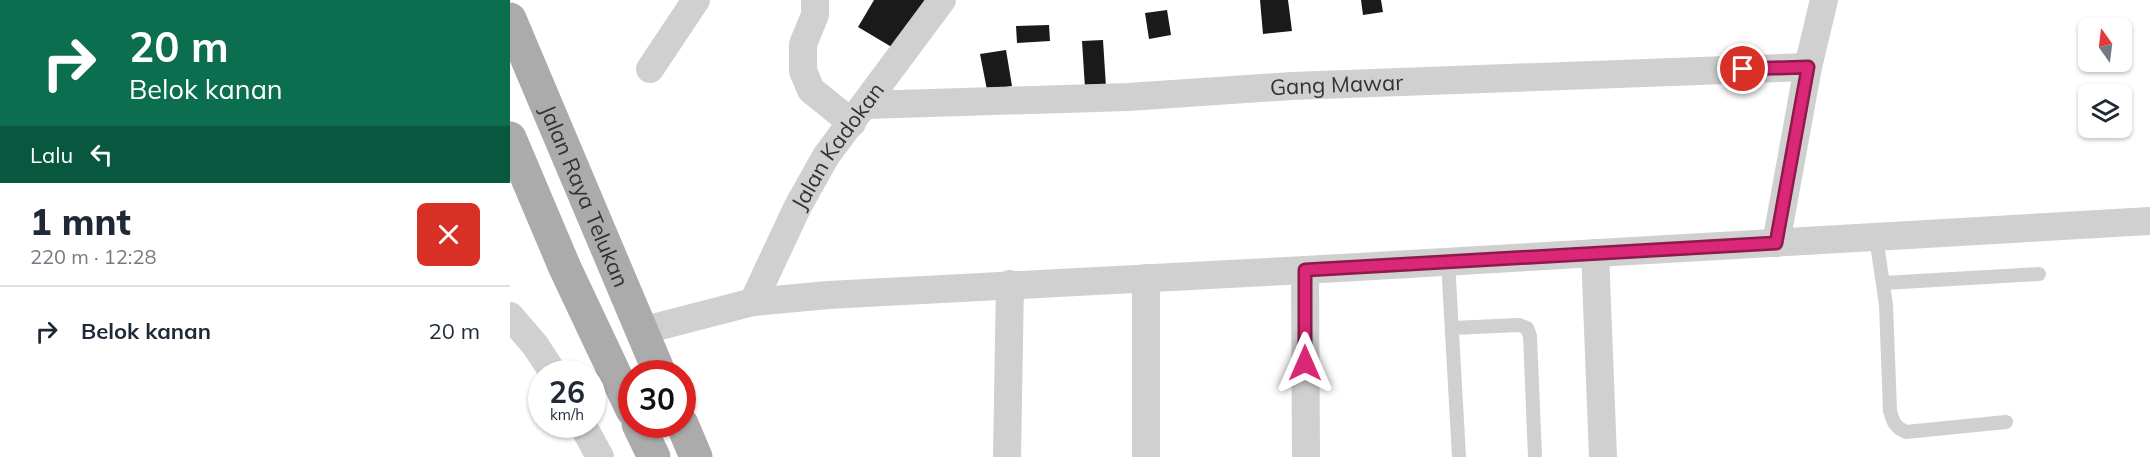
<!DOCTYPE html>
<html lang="id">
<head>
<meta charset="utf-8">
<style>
	body { margin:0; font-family:Mulish,sans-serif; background:#f6f6f7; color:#1f2937; height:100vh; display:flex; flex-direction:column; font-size:22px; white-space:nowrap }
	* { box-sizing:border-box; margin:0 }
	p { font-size:20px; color:#747a83 }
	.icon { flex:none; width:33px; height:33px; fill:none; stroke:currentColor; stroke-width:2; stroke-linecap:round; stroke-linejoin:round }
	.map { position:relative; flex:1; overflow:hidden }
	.side { display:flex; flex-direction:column; background:#fff; width:510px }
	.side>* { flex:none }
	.guide { background:#0b6e4f; color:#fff; overflow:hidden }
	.needle { width:39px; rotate:346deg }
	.controls { position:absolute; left:1568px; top:18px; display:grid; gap:12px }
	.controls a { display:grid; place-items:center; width:54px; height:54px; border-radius:9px; background:#fff; box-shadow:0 2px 4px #0004; font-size:30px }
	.speed { position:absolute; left:18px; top:360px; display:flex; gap:12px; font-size:30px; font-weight:700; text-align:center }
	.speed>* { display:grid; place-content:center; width:78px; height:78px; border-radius:50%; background:#fff; box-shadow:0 2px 4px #0004; line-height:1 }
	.speed small { font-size:15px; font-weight:400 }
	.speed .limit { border:9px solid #d22; background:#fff; color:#111 }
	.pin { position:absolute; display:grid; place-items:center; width:51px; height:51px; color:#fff; margin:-26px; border:3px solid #fff; border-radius:50%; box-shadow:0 2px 6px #0007 }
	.me { position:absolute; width:66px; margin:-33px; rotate:0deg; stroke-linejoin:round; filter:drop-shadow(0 0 4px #0008) }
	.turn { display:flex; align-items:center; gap:21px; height:126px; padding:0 30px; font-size:27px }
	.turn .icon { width:78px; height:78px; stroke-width:2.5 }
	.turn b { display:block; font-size:42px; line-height:51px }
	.then { display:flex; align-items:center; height:57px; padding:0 30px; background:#0003; gap:12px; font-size:22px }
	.round { display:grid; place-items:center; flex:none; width:63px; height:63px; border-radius:9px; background:#f6f6f7 }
	.summary { display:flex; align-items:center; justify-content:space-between; height:102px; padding:0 30px }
	h1 { font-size:36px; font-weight:800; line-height:45px }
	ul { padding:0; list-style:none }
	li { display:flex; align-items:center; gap:18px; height:90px; padding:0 30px; border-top:2px solid #e0e1e3 }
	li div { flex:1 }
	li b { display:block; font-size:22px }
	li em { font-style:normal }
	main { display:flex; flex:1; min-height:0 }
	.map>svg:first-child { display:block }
</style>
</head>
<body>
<main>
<section class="side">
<div class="guide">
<div class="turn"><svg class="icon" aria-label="right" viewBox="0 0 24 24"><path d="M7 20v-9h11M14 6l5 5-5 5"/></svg><div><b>20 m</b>Belok kanan</div></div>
<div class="then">Lalu<svg class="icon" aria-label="left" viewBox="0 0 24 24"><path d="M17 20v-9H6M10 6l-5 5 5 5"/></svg></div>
</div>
<div class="summary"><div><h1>1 mnt</h1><p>220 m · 12:28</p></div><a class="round" style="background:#d93025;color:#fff"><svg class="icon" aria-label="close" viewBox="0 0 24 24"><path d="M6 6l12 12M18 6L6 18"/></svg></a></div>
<ul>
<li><svg class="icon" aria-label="right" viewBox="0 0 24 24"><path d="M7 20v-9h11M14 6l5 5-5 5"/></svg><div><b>Belok kanan</b></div><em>20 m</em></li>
</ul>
</section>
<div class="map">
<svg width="1640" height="457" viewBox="0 0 1640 457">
	<rect width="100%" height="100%" fill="#fff"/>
	<path fill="#1a1a1a" d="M364 0H415L385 49 348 27Z
		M750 0H778L782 31 753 34Z
		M851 0H871L873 12 853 15Z
		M657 10 661 35 639 39 635 13Z
		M539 25 540 41 507 43 506 26Z
		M593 40 596 87 575 88 572 41Z
		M496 50 502 86 477 90 470 54Z"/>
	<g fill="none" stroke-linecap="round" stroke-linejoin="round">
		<path stroke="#d0d0d0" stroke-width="14" d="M1366 237 1376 305 1380 411C1383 422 1385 427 1396 432L1496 422
			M938 261 949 457
			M1374 283 1529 274
			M943 328 1009 325 1017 328 1020 336 1025 457"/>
		<g stroke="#d0d0d0" stroke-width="28">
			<path d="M305 0V15L293 44V71L301 90 342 123"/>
			<path d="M140 69 186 0"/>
			<path id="s1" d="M356 105 618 97 782 86 1298 67"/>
			<path d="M1266 243 1298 67 1314 0"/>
			<path d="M1085 253 1093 457"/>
			<path d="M795 270 796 457"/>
			<path id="s2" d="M243 302 288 206 316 156 432 0"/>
			<path d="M0 316 25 345 44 374"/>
			<path d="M131 331 243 302 318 295 795 270 1640 221"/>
			<path d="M72 424 90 457"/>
			<path d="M497 457 500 284"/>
			<path d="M636 457V278"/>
		</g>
		<g stroke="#ababab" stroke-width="33">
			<path id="s3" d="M0 19 150 374"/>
			<path d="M0 138 55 268 122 410"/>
			<path d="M128 424 144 457"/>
			<path d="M172 424 186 457"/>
		</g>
	</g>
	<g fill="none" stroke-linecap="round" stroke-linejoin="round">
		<g stroke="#8e194d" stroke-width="15">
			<path id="route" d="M795 363V270L1266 243 1298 67 1233 69"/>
		</g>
		<use href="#route" stroke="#db2777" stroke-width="10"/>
	</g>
	<g text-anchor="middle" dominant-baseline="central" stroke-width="6" stroke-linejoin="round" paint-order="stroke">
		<g font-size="22" fill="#333" stroke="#fff">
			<text stroke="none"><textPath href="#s1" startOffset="471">Gang Mawar</textPath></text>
			<text stroke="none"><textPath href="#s2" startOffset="178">Jalan Kadokan</textPath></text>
			<text stroke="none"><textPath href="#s3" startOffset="192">Jalan Raya Telukan</textPath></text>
		</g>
	</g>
</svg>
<div class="controls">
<a><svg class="needle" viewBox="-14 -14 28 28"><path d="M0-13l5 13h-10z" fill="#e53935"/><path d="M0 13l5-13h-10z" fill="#747a83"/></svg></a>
<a><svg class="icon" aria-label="layers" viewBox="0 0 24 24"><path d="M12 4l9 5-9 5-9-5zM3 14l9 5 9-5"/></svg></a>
</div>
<div class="speed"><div>26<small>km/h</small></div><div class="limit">30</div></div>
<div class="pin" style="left:1233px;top:69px;background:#d93025"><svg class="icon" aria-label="arrive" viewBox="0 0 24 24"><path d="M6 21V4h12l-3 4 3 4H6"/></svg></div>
<svg class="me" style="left:795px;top:363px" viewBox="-20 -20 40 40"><path d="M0-17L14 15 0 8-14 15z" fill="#db2777" stroke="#fff" stroke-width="4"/></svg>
</div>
</main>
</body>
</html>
